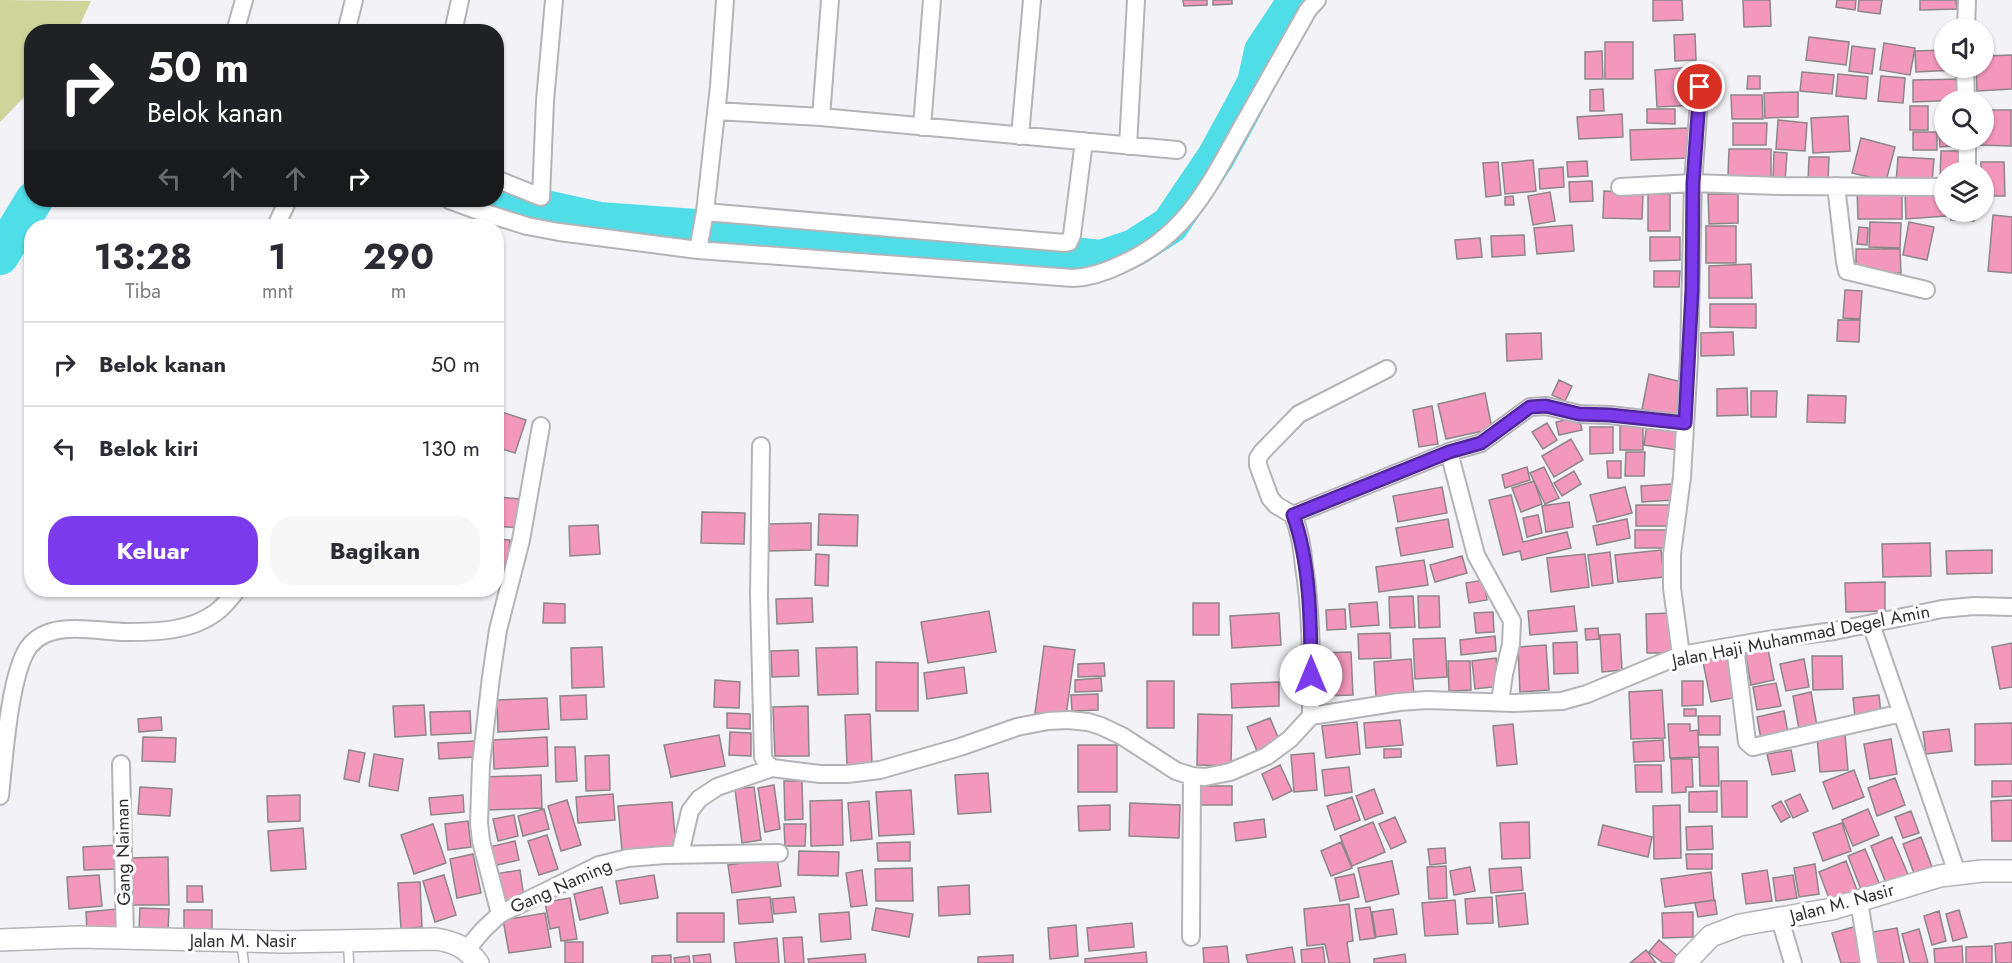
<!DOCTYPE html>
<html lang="id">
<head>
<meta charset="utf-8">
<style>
	body { margin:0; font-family:Jost,sans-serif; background:#f7f7f7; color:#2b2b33; height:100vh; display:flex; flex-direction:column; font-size:22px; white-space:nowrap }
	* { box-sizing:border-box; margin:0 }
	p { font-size:20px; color:#7c7c81 }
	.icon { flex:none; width:33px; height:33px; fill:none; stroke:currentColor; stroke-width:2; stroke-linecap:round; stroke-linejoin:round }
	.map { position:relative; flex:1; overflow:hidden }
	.sheet { position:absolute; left:24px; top:219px; width:480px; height:378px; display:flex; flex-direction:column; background:#fff; border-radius:24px; box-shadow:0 2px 4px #0004 }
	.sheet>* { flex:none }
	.banner { position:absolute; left:24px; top:24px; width:480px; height:183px; border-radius:24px; box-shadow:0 2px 4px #0004; background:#202124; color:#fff; overflow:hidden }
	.fabs { position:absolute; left:1934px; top:18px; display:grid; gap:12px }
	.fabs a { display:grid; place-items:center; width:60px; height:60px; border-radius:50%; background:#fff; box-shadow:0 2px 4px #0004; font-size:30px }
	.pin { position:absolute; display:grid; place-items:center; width:51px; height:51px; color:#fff; margin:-26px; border:3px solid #fff; border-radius:50%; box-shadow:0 2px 6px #0007 }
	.me { position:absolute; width:66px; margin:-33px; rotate:0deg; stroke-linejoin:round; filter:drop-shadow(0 0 4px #0008) }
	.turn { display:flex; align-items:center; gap:21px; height:126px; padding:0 24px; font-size:27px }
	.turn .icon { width:78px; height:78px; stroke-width:2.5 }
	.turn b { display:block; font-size:42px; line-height:51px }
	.lanes { display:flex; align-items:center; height:57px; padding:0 24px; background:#0003; justify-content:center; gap:30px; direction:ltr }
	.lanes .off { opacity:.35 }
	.eta { display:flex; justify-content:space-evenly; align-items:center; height:102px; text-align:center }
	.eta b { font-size:36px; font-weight:700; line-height:42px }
	.action { display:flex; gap:12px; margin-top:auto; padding:12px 24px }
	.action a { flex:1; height:69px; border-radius:24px; background:#7c3aed; color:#fff; font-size:24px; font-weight:700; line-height:69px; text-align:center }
	.action a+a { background:#f7f7f7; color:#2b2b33 }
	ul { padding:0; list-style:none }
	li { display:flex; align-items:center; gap:18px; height:84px; padding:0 24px; border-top:2px solid #e1e1e2 }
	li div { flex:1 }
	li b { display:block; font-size:22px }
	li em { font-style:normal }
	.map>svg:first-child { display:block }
</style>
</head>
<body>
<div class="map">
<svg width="2012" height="963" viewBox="0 0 2012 963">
	<rect width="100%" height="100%" fill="#f3f2f7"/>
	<path fill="#cfd49b" d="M0 0 91 1 77 31 32 32 31 90 0 122Z"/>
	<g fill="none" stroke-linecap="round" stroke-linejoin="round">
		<path stroke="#4fdde7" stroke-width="38" d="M496 191 532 206 600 221 1063 255 1101 259 1134 248 1170 225 1216 157 1239 115 1256 83 1263 51 1297 0
			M0 256 34 200"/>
	</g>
	<path fill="#f497bc" stroke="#8c8688" stroke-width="1.5" d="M1183 0H1207V5L1184 6Z
		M1213 0H1232V4L1213 5Z
		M1653 0H1682L1683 20 1653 21Z
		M1743 0H1770L1771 26 1744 27Z
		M1837 0H1856L1855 10 1836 7Z
		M1859 0H1882L1880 14 1858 11Z
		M1920 0H1956L1957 9 1920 10Z
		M1695 34 1696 60 1675 61 1674 35Z
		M1809 37 1849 42 1846 65 1806 60Z
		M1605 42H1633V79H1605Z
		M1884 43 1915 48 1910 75 1880 70Z
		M1852 46 1875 49 1872 74 1849 71Z
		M1944 50V68H1956V70L1916 72 1915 51Z
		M1602 51 1603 79H1585V52Z
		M2012 55V89L1977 91 1976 68H1983V56Z
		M1694 67 1696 105 1657 107 1655 70Z
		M1802 72 1834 75 1832 94 1800 91Z
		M1838 74 1868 77 1866 99 1836 96Z
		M1748 76H1760V89H1747Z
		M1881 76 1905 78 1903 103 1878 101Z
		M1962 79V100L1913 102V80Z
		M1603 89 1604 111H1590V90Z
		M1798 92V117L1765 118 1764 93Z
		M1731 95H1762L1763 119H1732Z
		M1910 106H1928V130H1910Z
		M1647 109H1675V124L1647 123Z
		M1983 110H2011V146L1978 145 1979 140H1983Z
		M1622 114 1623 137 1579 139 1577 117Z
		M1848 116 1850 151 1813 153 1811 118Z
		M1778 120 1807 123 1805 151 1776 149Z
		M1733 123H1767L1766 145H1733Z
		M1689 128 1690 158 1631 160 1630 130Z
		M1913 132H1937V150H1913Z
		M1939 134H1944V140H1964V145L1940 147Z
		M1861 138 1895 147 1886 181 1852 173Z
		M1729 149H1771V177L1728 176Z
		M1941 151H1962V172H1944V180H1940Z
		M1774 152 1787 153 1785 182 1773 181Z
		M1809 157H1829L1828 182H1808Z
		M1898 157 1934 159 1932 183 1896 182Z
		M1533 160 1536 191 1505 194 1502 163Z
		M1587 161 1588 176 1568 177 1567 162Z
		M1498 162 1501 195 1486 197 1483 163Z
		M1981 162H2004L2005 196H1983V172H1981Z
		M1563 167 1564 187 1540 189 1539 169Z
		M1592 181 1593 201 1570 202 1569 182Z
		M1857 188H1902V219H1858Z
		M1604 191 1643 193 1642 219 1603 218Z
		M1944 191V212H1946V216L1906 219 1905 193Z
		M1550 192 1555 221 1533 225 1528 196Z
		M1648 194H1670V231H1648Z
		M1708 194H1738V223L1709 224Z
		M1513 196 1514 205H1505V197Z
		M1951 212H1974V221L1951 220Z
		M1993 215 2012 217V273L1988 271Z
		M1870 222 1901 223 1900 248 1869 247Z
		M1909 222 1934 227 1927 260 1903 255Z
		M1572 225 1574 251 1537 254 1534 228Z
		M1706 226H1736V263H1706Z
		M1859 227 1868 228 1867 245 1857 244Z
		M1524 235 1525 255 1492 257 1491 236Z
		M1650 237H1680V260L1650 261Z
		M1480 238 1482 257 1457 259 1455 240Z
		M1856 249H1900L1901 273H1856Z
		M1751 264 1752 298H1709V266Z
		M1654 271H1680L1679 287H1654Z
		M1845 290 1862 291 1860 319 1843 318Z
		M1710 304H1756V328L1710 327Z
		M1838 320H1860L1859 342 1837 341Z
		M1733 332 1734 355 1701 356V333Z
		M1541 333 1542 359 1507 361 1506 334Z
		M1649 374 1686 383 1678 417 1642 409Z
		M1559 380 1572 386 1565 401 1552 395Z
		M1747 388 1748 415 1717 416V389Z
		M1751 391H1777L1776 417H1751Z
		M1485 393 1492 429 1446 439 1438 404Z
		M1808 395 1846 396 1845 423 1807 422Z
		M1432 406 1438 444 1419 447 1413 410Z
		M496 410 526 420 515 453 496 447Z
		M1579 417 1582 430 1559 435 1556 422Z
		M1547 423 1557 440 1543 449 1532 432Z
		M1647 424 1680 429 1677 450 1644 445Z
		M1643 425V450H1620V426Z
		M1590 427H1613V453L1590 454Z
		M1571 439 1583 460 1554 477 1542 456Z
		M1626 452H1645L1644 476H1625Z
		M1607 461H1621V478H1608Z
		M1527 467 1530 480 1505 488 1502 475Z
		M1544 467 1559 498 1545 504 1530 473Z
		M1574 471 1581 484 1562 496 1554 483Z
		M1534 481 1542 504 1521 512 1512 488Z
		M1672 484 1673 500 1642 502 1641 486Z
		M1442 487 1447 513 1398 522 1393 496Z
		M1625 487 1632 513 1597 522 1590 495Z
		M1511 495 1523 542 1567 532 1571 548 1522 560 1520 551 1503 555 1489 500Z
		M496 497 521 499 518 528 496 526Z
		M1569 502 1573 527 1546 532 1542 506Z
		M1636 505H1669V526H1636Z
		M702 512 745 513 744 544 701 543Z
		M819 514 858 515 857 546 818 545Z
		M1538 515 1542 533 1527 537 1523 518Z
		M1448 519 1453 547 1401 556 1396 528Z
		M1627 519 1630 538 1597 545 1593 526Z
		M811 523V550L769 551V524Z
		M598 525 600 554 570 556 569 526Z
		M1635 530H1666V548H1635Z
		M496 539 510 540 507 575 496 574Z
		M1930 543 1931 576 1883 577 1882 544Z
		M1661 550 1664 577 1618 582 1615 555Z
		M1992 550V573L1947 574 1946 551Z
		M1610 552 1613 583 1592 586 1588 555Z
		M816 554 829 555 828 586 815 585Z
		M1585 554 1589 587 1551 592 1547 558Z
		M1462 556 1467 573 1435 582 1430 565Z
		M1424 560 1428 585 1379 592 1376 567Z
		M1484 580 1487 600 1469 603 1466 583Z
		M1885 582V611L1846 612 1845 583Z
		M1413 596 1415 627 1390 628 1389 597Z
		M1418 596H1439L1440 627 1419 628Z
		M812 598 813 622 777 624 776 599Z
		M1377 602 1379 625 1351 627 1349 604Z
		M544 603 565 604V623H543Z
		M1193 603H1219V635H1193Z
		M1574 606 1577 631 1530 635 1528 611Z
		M1345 609 1346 629 1327 630 1326 610Z
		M989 611 996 652 928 663 921 622Z
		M1493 612 1494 632 1476 633 1474 613Z
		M1279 613 1281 645 1232 648 1230 616Z
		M1670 613 1671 653H1647L1646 614Z
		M1598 628 1599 639 1586 640 1585 629Z
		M1390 633 1391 658 1359 659 1358 634Z
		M1620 634 1622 670 1602 672 1600 635Z
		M1495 636 1496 651 1461 655 1460 640Z
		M1445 638 1447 677 1415 679 1413 639Z
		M1577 642 1578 673 1554 674 1553 643Z
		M2012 643V687L2000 689 1992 647Z
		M1767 644 1774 680 1751 685 1744 648Z
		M1546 645 1549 690 1520 692 1518 647Z
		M1044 646 1075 650 1066 716 1035 713Z
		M602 647 604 687 572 688 571 648Z
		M857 647 858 694 818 695 816 648Z
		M798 650 799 676 772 677 771 651Z
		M1730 651 1739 697 1711 702 1702 657Z
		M1351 652 1353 695 1320 696 1318 653Z
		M1812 656H1842L1843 689 1813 690Z
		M1496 658 1500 686 1475 689 1472 661Z
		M1411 659 1414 695 1376 698 1374 662Z
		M1804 659 1809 687 1786 691 1780 664Z
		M1448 661H1470L1471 690 1449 691Z
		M876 662 918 663V711H876Z
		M1104 663 1105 676 1078 677V664Z
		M964 667 967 693 927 699 924 673Z
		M1101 678 1102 691 1075 692V680Z
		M715 680 740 682 739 708 714 707Z
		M1147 681H1174V728H1147Z
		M1682 681H1703V705L1682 706Z
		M1279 682V706L1232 708 1231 684Z
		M1776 683 1781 706 1757 710 1753 687Z
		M1662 690 1665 738 1631 739 1629 692Z
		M1811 692 1817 726 1799 729 1793 696Z
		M1098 694V710L1072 711 1071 695Z
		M586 695 587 719 561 720 560 696Z
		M1879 695 1881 714 1855 717 1853 698Z
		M547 698 549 729 498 732 497 700Z
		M424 705 426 735 395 737 393 706Z
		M808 706 809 756H775L773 707Z
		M1684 709H1696V716H1684Z
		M470 711 471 733 431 735 430 712Z
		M1784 711 1788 733 1761 739 1757 717Z
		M727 713 750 714V729L727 728Z
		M870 714 872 764 847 765 845 715Z
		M1198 714 1232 715 1231 766 1197 765Z
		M1698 716H1720V735H1699Z
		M161 717 162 730 139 732 138 719Z
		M1270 718 1280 742 1257 751 1247 727Z
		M1400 720 1403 745 1366 748 1364 723Z
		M1357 722 1360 754 1326 758 1322 726Z
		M2012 723V764L1975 765V724Z
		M1513 724 1517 764 1497 766 1493 726Z
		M1668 724H1690V731L1698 730 1699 757 1670 758Z
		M1949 729 1952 751 1926 754 1923 732Z
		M730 732 751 733V756L729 755Z
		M1845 734 1848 770 1820 772 1817 736Z
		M719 735 725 766 671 777 664 745Z
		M143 737 176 738 175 762 142 761Z
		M547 737 548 766 494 769 493 740Z
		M1891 739 1897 774 1870 779 1864 744Z
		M1663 740 1664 761 1634 762 1633 742Z
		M475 741V757L439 759 438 743Z
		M1078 745H1117V792H1078Z
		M555 747H575L577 781 556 782Z
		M1699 747H1718L1719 786H1700Z
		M1384 749H1401V757L1384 758Z
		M349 750 365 753 359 782 344 779Z
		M1791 750 1795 771 1772 775 1767 754Z
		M1314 753 1317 790 1294 792 1291 755Z
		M374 754 403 759 398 791 369 786Z
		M609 755 610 790 586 791 585 756Z
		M1671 759H1692L1693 787H1686V792L1672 793Z
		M1280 765 1292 791 1273 800 1262 774Z
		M1635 765H1661L1662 792H1636Z
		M1349 767 1352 792 1325 796 1322 770Z
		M1854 770 1864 797 1833 809 1823 782Z
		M988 773 991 812 958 814 955 775Z
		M541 775 542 808 487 810 485 777Z
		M1895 778 1905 805 1877 816 1868 788Z
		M784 781H802L803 819 785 820Z
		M1721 781H1747V817H1722Z
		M1992 781H2012V796L1992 797Z
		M774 785 780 829 765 832 758 788Z
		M1200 786H1232V805H1200Z
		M140 787 172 789 170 816 138 814Z
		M754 787 761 840 742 843 735 789Z
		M1374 789 1383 813 1365 820 1356 796Z
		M911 790 914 834 879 836 876 792Z
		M1717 791V812H1689V792Z
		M613 794 615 820 578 823 576 797Z
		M1800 794 1808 811 1793 818 1785 801Z
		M300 795V821L268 822 267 796Z
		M463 795 464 812 431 815 429 798Z
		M1352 797 1360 820 1335 830 1327 806Z
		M567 800 581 845 561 851 548 806Z
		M842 800 843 845 811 846 810 801Z
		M2012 800V841H1992L1991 801Z
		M869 801 872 839 851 841 848 803Z
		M1781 801 1790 817 1781 822 1772 806Z
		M672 802 676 847 622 851 618 806Z
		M1130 803 1180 805 1179 838 1129 836Z
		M1110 805V830L1079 831 1078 806Z
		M1680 805 1681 858 1654 859 1653 806Z
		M544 809 549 829 523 836 518 816Z
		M1868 809 1879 835 1853 846 1842 820Z
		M1911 811 1919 833 1903 838 1895 817Z
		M514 815 518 836 498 841 493 819Z
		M1395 817 1406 842 1391 849 1379 824Z
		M1264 819 1266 837 1236 841 1234 823Z
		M468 821 471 847 448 850 445 824Z
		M1373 822 1385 852 1352 866 1340 836Z
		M1529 822 1530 858 1502 859 1500 823Z
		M1842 823 1851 851 1823 861 1813 833Z
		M433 824 446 863 414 874 401 835Z
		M784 824H806L805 846H785Z
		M1603 825 1652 837 1648 857 1598 845Z
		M1712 826 1713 849 1687 850 1686 827Z
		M303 828 306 869 271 871 268 831Z
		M547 835 558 869 539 875 528 841Z
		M1892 837 1910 879 1888 888 1871 846Z
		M1921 837 1932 867 1914 873 1903 844Z
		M515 841 519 860 493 866 489 847Z
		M910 842V861H878L877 843Z
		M1341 842 1352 868 1331 876 1321 851Z
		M118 845 119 869 84 870 83 847Z
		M1445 848 1446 863 1430 865 1428 849Z
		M1865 849 1882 890 1864 897 1848 856Z
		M799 851 839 852 838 876 798 875Z
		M473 854 481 893 457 898 450 859Z
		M1686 854H1712V869H1687Z
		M168 857 169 905H129L128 858Z
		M777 858 781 886 732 893 728 865Z
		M1392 861 1399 894 1366 902 1358 868Z
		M1846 861 1857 890 1830 901 1819 872Z
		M1815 864 1819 894 1799 897 1794 868Z
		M1446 866 1447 898 1429 899 1427 867Z
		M1470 867 1475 891 1454 895 1450 871Z
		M1521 867 1523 890 1491 893 1489 869Z
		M912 868 913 901H876L875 869Z
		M520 870 524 898 500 902 495 874Z
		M862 870 867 905 851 907 846 873Z
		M1767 870 1772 901 1746 904 1742 874Z
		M1711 872 1714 900 1665 907 1661 879Z
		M1354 874 1359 897 1340 901 1335 878Z
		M99 875 102 906 69 909 67 877Z
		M444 875 456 915 435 922 423 881Z
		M654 875 658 898 620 904 616 881Z
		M1793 875 1797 898 1776 901 1773 878Z
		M420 882 422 927 401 929 398 883Z
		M969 885 970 914 939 916 938 887Z
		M187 886H202L203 902H187Z
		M602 887 608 913 580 920 574 894Z
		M1525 893 1528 924 1499 927 1496 896Z
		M770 897 773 922 739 924 737 900Z
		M794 897 796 912 774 914 772 899Z
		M1492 897 1493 923 1467 924 1465 899Z
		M570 898 577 939 561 941 559 927 550 929 545 902Z
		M1455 900 1458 934 1425 936 1422 903Z
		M1715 900 1717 914 1698 917 1695 903Z
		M1349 904 1353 941 1347 942 1350 963H1329L1325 944 1307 946 1304 909Z
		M1370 907 1375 938 1360 940 1355 909Z
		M140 908 169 909 168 932 139 931Z
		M876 908 913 914 909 937 872 930Z
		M117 909 119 930 87 932 86 912Z
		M1393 909 1397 934 1376 937 1372 912Z
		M184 910H212V930L184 929Z
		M1959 910 1967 937 1953 941 1946 914Z
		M1939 911 1946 941 1932 945 1924 916Z
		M849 912 851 939 821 942 819 914Z
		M1693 912V937L1663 938 1662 913Z
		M545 913 551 947 509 953 503 920Z
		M677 913H724V942H677Z
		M1132 923 1134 947 1089 951 1087 928Z
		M1076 925 1078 956 1050 959 1048 928Z
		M1857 926 1867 963H1841L1832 933Z
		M1897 928 1904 963H1873L1867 933Z
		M1919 929 1928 963H1910L1902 934Z
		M802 937 804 963H785L783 938Z
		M777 938 779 963H736L734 943Z
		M1659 940 1679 957 1674 963H1663L1649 952Z
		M565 942H583V963H565Z
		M2012 942V963H1996L1995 944Z
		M1227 946 1229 963H1204L1203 948Z
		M1962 946 1963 963H1935L1934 949Z
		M1992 946V963H1966V947Z
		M1292 947 1295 963H1248L1246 955Z
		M1323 947 1325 963H1302L1301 950Z
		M1646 950 1656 963H1630Z
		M1146 952 1147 963H1085V959Z
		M710 954 711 963H694L693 956Z
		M865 954 866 963H809L808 959Z
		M1405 954 1406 963H1374V959Z
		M671 955V963H652V956Z
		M1013 955V963H978V957Z
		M689 956 690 963H675L674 958Z"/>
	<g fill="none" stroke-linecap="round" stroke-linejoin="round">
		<g stroke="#b4b4b8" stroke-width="11">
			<path id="service" d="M241 942 244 963
				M348 942 349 963"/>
		</g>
		<g stroke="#b4b4b8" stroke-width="20">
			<path id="minor" d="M1966 28 1967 0
				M235 32 244 0
				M346 32 354 0
				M453 32 460 0
				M1965 68 1966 100
				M716 111 821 117 1177 150
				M821 117 830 0
				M922 127 932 0
				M1020 136 1032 0
				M1967 140V172
				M1128 146 1136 0
				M496 179 541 197 545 101 554 0
				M1836 186 1845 262 1847 271 1926 290
				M1620 187 1693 183 1782 186 1944 187
				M449 200 479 211 527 226 559 232 698 250 1073 278C1091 277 1106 272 1122 264 1190 234 1212 179 1247 118 1267 82 1288 46 1308 10L1317 0
				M705 212 1065 243 1069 242 1072 235 1084 141
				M276 226 288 200
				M698 250 705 212 719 86 725 0
				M761 446 759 595 763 757 766 763 772 768
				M1449 452 1476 555 1512 621 1511 644 1504 674 1500 702
				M1293 515 1449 452 1481 443 1530 407 1546 406 1579 414 1610 415 1685 424
				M1871 624 1957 873
				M1735 646 1747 742 1753 747 1902 713
				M1681 655 1672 588V554L1682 477 1689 359 1693 183 1700 87
				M1311 716C1311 666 1312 616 1304 566 1302 548 1300 532 1293 515L1276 505 1270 498 1258 465V458L1262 452 1299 414 1387 369
				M121 764 125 939
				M0 796C4 760 9 677 28 648 49 618 97 632 127 632 157 632 191 631 215 613 224 607 231 597 237 590
				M680 854 690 811 699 799 717 787 772 768 820 774H847L880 770 960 747 1017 727 1048 721 1068 720 1088 722 1101 726 1122 736 1176 771 1192 776 1205 777 1230 772 1267 756 1290 739 1311 716 1399 702 1427 700 1514 703 1562 701 1587 694 1681 655 1767 640 1834 631 1942 609 1974 606 2012 607
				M1859 901 1869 963
				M500 914 481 841 479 823 481 764 491 677 498 630 521 540 541 426
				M1780 919 1793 963
				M1191 937 1192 776
				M467 949 483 930 500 914 599 865 628 858 665 855 779 853"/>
		</g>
		<g stroke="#b4b4b8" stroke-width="24">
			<path id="tertiary" d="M0 940 78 937 283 942 436 939C455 942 466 947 478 963
				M1685 963 1711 936 1740 925 1832 909 1940 876 1982 871H2012"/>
		</g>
		<use href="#service" stroke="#fff" stroke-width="8"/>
		<use href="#minor" stroke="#fff" stroke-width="16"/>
		<use href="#tertiary" stroke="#fff" stroke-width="21"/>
	</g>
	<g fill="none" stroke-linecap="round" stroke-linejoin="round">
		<g stroke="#51269a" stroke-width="15">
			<path id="route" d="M1311 675C1311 626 1310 560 1293 515L1449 452 1481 443 1530 407 1546 406 1579 414 1610 415 1685 423 1692 290 1693 183 1700 87"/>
		</g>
		<use href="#route" stroke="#7c3aed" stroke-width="10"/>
	</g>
	<g text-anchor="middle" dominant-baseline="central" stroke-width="6" stroke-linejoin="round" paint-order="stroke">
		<g font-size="18" fill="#303032" stroke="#fff">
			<text transform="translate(1801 636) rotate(-11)">Jalan Haji Muhammad Degel Amin</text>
			<text transform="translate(123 852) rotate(-91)">Gang Naiman</text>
			<text transform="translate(561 886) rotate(-24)">Gang Naming</text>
			<text transform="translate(1842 903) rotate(-15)">Jalan M. Nasir</text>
			<text x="243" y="941">Jalan M. Nasir</text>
		</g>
	</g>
</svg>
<div class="fabs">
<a><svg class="icon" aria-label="sound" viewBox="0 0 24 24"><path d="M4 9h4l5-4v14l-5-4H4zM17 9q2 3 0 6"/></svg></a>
<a><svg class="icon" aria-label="search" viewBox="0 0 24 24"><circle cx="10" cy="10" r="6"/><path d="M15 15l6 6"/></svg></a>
<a><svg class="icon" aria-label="layers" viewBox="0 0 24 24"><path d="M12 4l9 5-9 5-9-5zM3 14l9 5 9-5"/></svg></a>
</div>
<div class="pin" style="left:1700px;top:87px;background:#d93025"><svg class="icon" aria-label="arrive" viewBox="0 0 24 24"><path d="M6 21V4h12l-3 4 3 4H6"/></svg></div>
<svg class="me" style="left:1311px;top:675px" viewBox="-20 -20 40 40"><circle r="19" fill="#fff"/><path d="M0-13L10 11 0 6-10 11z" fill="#7c3aed"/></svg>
<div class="banner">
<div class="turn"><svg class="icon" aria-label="right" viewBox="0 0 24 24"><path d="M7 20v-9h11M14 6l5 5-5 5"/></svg><div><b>50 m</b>Belok kanan</div></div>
<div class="lanes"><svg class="icon off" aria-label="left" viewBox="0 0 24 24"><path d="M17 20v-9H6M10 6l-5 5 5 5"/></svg><svg class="icon off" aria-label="ahead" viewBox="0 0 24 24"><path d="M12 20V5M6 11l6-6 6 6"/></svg><svg class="icon off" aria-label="ahead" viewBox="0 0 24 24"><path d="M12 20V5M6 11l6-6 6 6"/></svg><svg class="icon" aria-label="right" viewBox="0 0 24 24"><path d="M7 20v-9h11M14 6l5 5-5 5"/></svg></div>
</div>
<section class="sheet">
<div class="eta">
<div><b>13:28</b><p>Tiba</p></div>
<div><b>1</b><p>mnt</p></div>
<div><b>290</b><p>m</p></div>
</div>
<ul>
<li><svg class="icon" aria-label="right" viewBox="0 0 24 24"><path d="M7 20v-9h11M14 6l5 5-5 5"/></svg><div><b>Belok kanan</b></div><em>50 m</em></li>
<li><svg class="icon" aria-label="left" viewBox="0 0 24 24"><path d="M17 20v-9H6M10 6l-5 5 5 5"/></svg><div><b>Belok kiri</b></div><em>130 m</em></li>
</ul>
<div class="action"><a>Keluar</a><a>Bagikan</a></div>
</section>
</div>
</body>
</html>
